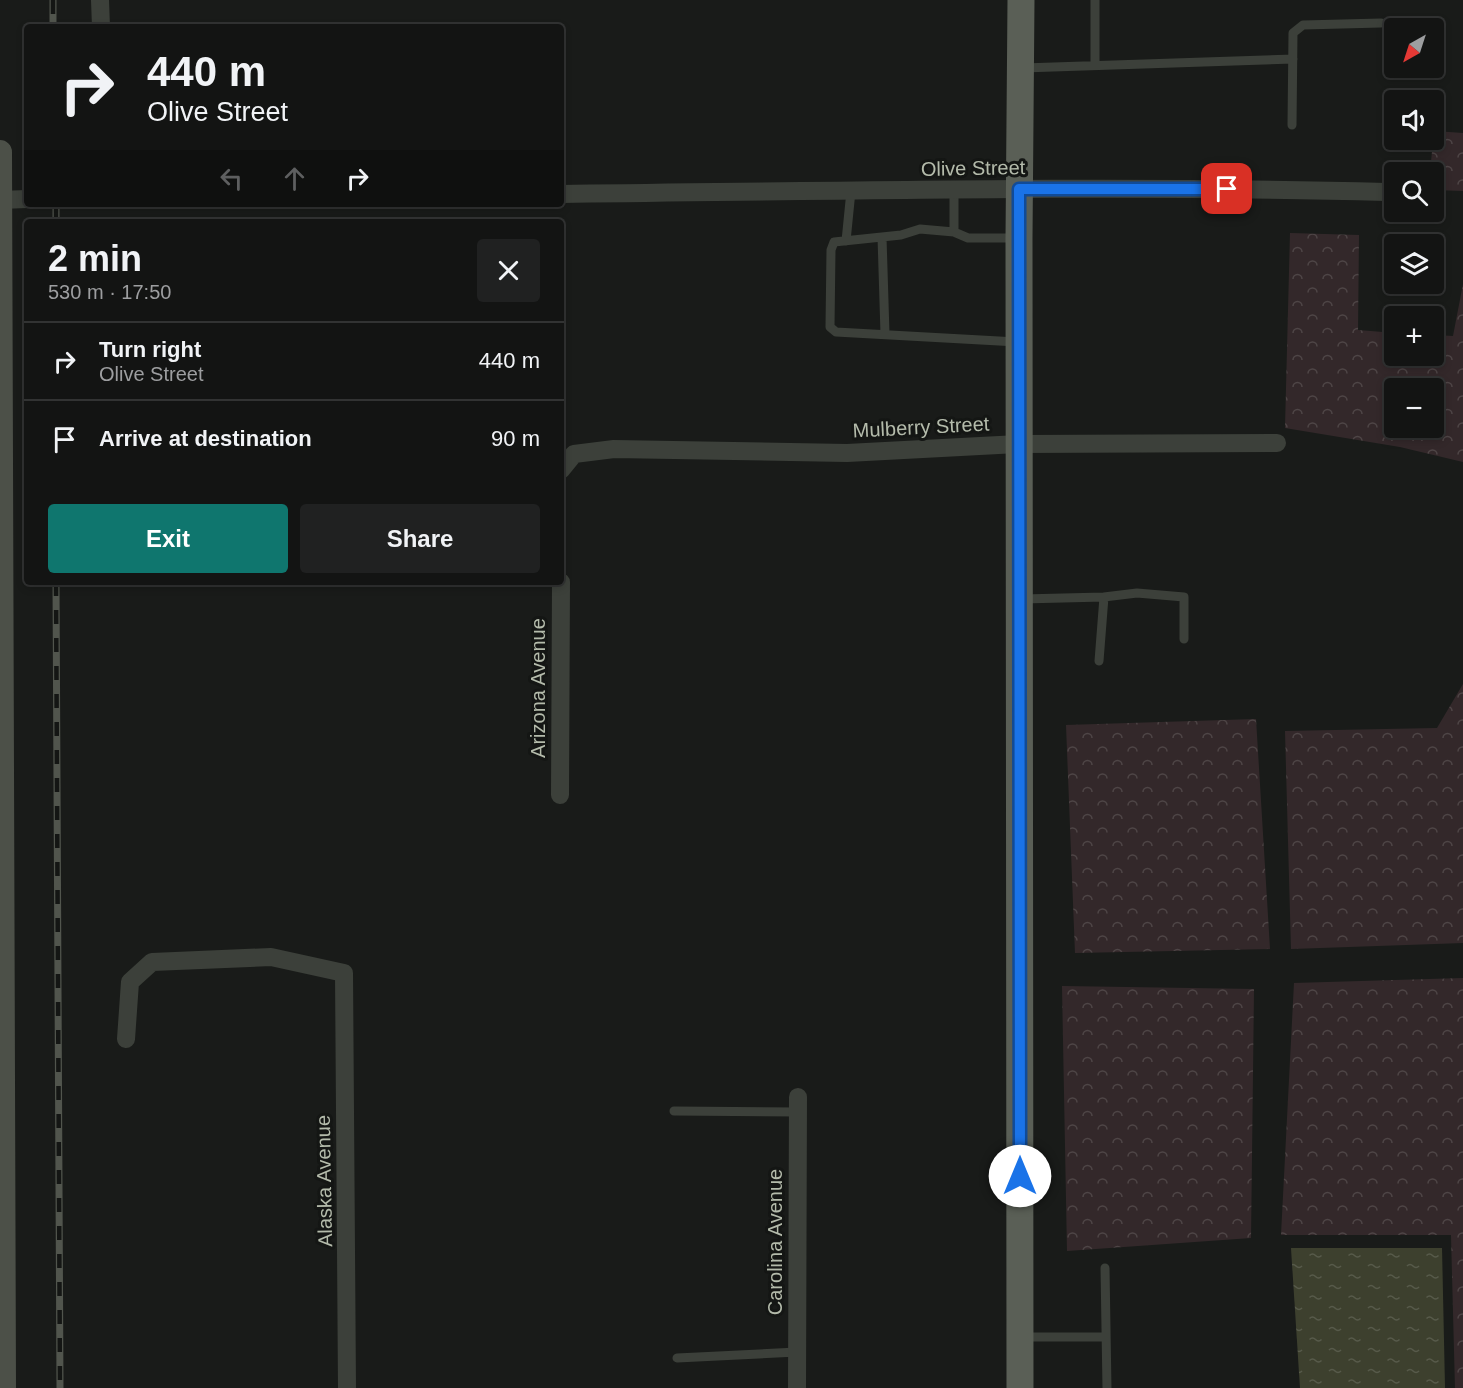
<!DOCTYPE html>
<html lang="en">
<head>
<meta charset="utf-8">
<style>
	body { margin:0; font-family:Arial,sans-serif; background:#202121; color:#f1f3f6; height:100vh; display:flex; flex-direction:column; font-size:22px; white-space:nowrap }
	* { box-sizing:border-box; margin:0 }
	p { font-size:20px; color:#9d9ea0 }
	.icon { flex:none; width:33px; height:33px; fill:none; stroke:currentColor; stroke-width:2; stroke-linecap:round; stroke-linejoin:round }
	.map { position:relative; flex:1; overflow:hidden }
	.drawer { position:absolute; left:24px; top:219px; width:540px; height:366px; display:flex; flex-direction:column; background:#131413; border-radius:6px; box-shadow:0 3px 9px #0003,0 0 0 2px #323333 }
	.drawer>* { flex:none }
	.banner { position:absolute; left:24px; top:24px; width:540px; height:183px; border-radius:6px; box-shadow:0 3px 9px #0003,0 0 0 2px #323333; background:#131413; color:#f1f3f6; overflow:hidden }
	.needle { width:39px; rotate:219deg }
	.controls { position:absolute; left:1384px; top:18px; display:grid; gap:12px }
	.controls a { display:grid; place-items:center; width:60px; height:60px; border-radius:6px; background:#131413; box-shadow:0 3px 9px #0003,0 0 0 2px #323333; font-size:30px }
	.pin { position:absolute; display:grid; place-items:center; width:51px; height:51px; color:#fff; margin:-26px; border-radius:12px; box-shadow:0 3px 9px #0006 }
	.me { position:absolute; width:66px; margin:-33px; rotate:0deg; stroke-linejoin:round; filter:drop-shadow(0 0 4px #0008) }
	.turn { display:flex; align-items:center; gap:21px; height:126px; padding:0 24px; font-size:27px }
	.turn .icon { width:78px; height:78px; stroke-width:2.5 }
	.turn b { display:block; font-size:42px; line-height:51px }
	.lanes { display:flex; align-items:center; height:57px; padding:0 24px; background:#0003; justify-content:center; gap:30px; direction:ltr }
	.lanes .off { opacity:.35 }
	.round { display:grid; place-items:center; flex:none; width:63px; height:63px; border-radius:6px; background:#202121 }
	.headline { display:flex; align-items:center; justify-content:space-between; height:102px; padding:0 24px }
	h1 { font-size:36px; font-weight:800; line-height:45px }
	.button { display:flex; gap:12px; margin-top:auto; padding:12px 24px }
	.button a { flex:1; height:69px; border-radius:6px; background:#0f766e; color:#fff; font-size:24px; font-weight:800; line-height:69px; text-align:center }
	.button a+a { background:#202121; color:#f1f3f6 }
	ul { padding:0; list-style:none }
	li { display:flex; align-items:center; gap:18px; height:78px; padding:0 24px; border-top:2px solid #323333 }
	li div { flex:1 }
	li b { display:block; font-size:22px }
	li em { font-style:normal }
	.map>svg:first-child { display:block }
</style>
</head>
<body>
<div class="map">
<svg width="1463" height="1388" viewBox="0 0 1463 1388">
	<defs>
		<pattern id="forest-crowns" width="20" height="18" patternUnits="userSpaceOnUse" patternTransform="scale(1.5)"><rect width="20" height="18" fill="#33282a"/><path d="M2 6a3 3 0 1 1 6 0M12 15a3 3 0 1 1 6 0" fill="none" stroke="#4e4546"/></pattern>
		<pattern id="water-ripples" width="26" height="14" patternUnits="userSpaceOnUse" patternTransform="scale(1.5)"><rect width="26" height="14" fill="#3d402e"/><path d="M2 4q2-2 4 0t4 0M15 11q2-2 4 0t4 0" fill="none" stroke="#575a4a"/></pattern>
	</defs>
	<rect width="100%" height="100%" fill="#191b19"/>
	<path fill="url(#forest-crowns)" fill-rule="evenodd" d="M1434 131 1463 133V191L1434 190V172H1430Z
		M1290 233 1359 235 1358 330 1395 333V356H1434V335L1453 336 1463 284V462L1400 447 1285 428ZM1395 388H1434V428H1395Z
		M1463 684V943L1291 949 1285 731 1437 728Z
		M1256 719 1270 949 1075 953 1066 725Z
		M1463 978V1388H1455L1451 1235H1281L1294 983Z
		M1062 986 1254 989 1251 1238 1067 1251Z"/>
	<path fill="url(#water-ripples)" d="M1291 1248H1442L1445 1388H1300Z"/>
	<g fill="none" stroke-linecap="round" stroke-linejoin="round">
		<path stroke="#3c403a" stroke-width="9" d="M1095 65V0
			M1023 68 1293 59
			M1292 125 1293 33 1303 25 1381 23
			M954 232V190
			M882 237 885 334
			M846 241 851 191
			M1017 342 836 332 830 327 831 250 834 242 901 235 920 229 954 232 968 238H1017
			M1104 597 1137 593 1184 597V639
			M1022 599 1104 597 1099 661
			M674 1111 798 1112
			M1105 1268 1107 1388
			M1022 1337H1106
			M677 1358 797 1352"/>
		<path stroke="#3c403a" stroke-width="18" d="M100 0 101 27
			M561 194C836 191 1111 185 1386 192
			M0 200 27 199
			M561 470 574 454 614 449 847 453 1019 444 1277 443
			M560 795 561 582
			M126 1039 130 982 152 962 271 957 344 973 347 1388
			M797 1388 798 1097"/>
		<path stroke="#4c5048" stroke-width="24" d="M0 152 4 1388"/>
		<path stroke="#5a5f56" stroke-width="27" d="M1020 1388 1019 238 1021 0"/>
		<g stroke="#51554d" stroke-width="7">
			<path id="rail" d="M53 0V27
				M56 204V222
				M56 582 60 1388"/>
		</g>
		<use href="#rail" stroke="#141614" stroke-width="4.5" stroke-dasharray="14" stroke-linecap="butt"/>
	</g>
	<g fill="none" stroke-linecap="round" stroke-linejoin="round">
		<g stroke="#114b97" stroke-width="15">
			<path id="route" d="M1020 1176 1019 189H1227"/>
		</g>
		<use href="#route" stroke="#1a73e8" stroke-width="10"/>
	</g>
	<g text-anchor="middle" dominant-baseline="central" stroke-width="6" stroke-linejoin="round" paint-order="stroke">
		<g font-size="20" fill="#b4bbab" stroke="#141614">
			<text transform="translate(973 168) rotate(-1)">Olive Street</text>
			<text transform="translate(921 427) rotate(-3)">Mulberry Street</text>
			<text transform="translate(538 688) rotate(-90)">Arizona Avenue</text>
			<text transform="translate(324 1181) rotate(-91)">Alaska Avenue</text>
			<text transform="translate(775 1242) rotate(-90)">Carolina Avenue</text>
		</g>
	</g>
</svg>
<div class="controls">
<a><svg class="needle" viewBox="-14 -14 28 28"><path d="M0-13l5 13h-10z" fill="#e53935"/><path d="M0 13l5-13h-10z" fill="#9d9ea0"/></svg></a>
<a><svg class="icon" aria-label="sound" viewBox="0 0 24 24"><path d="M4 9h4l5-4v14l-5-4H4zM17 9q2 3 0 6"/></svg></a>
<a><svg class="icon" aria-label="search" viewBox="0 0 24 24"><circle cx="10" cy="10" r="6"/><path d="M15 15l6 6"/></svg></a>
<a><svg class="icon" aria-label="layers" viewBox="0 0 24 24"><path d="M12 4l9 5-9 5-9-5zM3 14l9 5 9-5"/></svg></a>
<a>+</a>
<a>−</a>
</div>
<div class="pin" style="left:1227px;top:189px;background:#d93025"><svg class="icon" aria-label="arrive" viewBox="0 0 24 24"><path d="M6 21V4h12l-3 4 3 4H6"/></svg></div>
<svg class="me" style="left:1020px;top:1176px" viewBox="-20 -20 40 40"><circle r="19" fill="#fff"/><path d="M0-13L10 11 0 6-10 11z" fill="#1a73e8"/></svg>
<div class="banner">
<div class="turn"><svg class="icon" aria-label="right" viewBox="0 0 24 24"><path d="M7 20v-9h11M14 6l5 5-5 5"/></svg><div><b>440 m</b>Olive Street</div></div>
<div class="lanes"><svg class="icon off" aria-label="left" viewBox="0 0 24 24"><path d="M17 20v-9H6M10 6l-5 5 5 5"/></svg><svg class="icon off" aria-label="ahead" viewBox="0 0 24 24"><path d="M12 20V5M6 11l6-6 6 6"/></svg><svg class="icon" aria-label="right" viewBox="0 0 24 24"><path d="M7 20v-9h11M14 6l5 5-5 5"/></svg></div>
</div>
<section class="drawer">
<div class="headline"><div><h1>2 min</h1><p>530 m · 17:50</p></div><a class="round"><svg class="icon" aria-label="close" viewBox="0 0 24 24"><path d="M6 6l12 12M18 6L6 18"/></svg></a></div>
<ul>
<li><svg class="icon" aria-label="right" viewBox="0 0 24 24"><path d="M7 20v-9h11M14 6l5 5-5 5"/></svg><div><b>Turn right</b><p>Olive Street</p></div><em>440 m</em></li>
<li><svg class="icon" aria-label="arrive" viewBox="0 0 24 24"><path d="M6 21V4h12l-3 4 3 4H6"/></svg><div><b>Arrive at destination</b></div><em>90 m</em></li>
</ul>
<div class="button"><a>Exit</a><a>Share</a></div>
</section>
</div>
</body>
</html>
